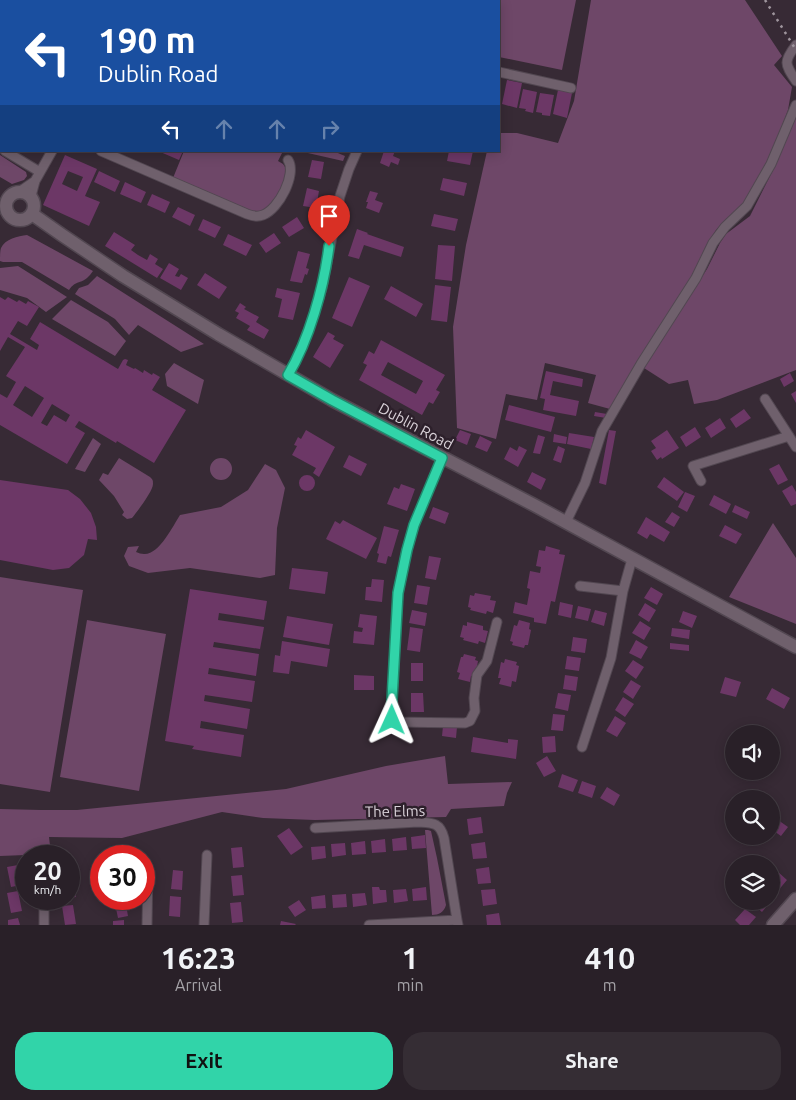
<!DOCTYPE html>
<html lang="en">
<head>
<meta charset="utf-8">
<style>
	body { margin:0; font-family:Ubuntu,sans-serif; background:#352d34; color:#f1f3f6; height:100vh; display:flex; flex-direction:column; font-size:19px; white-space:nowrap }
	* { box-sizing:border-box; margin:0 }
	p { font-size:16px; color:#a5a3a8 }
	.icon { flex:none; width:28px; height:28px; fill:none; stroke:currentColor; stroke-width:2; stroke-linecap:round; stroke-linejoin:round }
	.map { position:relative; height:925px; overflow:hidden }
	.panel { display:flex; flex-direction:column; background:#292028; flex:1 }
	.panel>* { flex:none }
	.banner { position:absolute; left:0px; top:0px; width:500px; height:152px; box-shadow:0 2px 12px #0003,0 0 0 1px #453e45; background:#1a4fa0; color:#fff; overflow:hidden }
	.fabs { position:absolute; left:725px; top:725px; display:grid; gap:10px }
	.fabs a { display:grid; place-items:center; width:55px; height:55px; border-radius:50%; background:#292028; box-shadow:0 2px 12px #0003,0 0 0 1px #453e45; font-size:25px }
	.speed { position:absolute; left:15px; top:845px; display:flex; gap:10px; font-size:25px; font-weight:700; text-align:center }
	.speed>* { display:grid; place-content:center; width:65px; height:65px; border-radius:50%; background:#292028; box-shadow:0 2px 12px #0003,0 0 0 1px #453e45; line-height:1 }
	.speed small { font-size:12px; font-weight:400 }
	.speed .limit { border:8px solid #d22; background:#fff; color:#111 }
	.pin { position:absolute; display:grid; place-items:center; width:42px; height:42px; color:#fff; margin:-51px -21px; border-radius:50% 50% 50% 0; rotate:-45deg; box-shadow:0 0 5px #0007 }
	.pin .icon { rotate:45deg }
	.me { position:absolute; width:55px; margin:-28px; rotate:1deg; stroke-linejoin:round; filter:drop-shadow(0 0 4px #0008) }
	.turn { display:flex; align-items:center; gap:18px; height:105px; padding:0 15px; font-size:22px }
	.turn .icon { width:65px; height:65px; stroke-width:2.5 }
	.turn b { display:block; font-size:35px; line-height:42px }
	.lanes { display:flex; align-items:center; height:48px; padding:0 15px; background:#0003; justify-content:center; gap:25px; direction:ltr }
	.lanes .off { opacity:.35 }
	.eta { display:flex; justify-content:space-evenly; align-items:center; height:85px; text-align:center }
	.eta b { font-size:30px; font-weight:700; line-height:35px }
	.primary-button { display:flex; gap:10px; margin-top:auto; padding:10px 15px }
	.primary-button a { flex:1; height:58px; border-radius:20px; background:#31d4a9; color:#111; font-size:20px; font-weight:700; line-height:58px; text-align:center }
	.primary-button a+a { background:#352d34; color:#f1f3f6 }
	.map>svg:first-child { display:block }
</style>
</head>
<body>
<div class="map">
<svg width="796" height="925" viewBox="0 0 796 925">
	<rect width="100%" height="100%" fill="#372a35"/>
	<path fill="#6e4768" d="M441 0H576L562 70 499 57V1H441Z
		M591 0H745L782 56 774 65 792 87 788 110 774 147 754 189 740 210 724 221 716 230 706 246 690 281 610 409 588 403 596 375 545 363 537 400 506 394 496 439 457 428 453 327 466 245 487 151H499V133H517L558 143 574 101Z
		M796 117V370L717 400 694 404 688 380 669 384 644 368 707 269 720 243 726 234 750 216 773 170Z
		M184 151H283L278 161 283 164 287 170C283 187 273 214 253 212L173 178Z
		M299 151H333L345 156 343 161Z
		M0 155 26 172 27 176 24 180 12 184 0 177Z
		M27 235 93 271C91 274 89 276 87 278 80 284 76 280 69 290L22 262H3L0 261C0 257 0 251 1 248 5 239 18 236 27 235Z
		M18 266 67 297 46 312 27 298 0 290V268Z
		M97 276 204 344 181 352 138 325 129 335 115 319 75 294 79 288 88 285Z
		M71 300 108 322 126 341 115 356 52 319Z
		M174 363 204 380 198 404 167 386 165 374Z
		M93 438 101 444 85 472 75 469Z
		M210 469a11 11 0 1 1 22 0a11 11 0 1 1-22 0Z
		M119 458 150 477C153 480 153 480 153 484 153 491 137 512 132 518L127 519 122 515 124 512 114 496 99 480 103 473 108 475Z
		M265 464 276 470 285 488 277 528 275 575 260 578 190 568 148 573 129 566 124 556 128 547 139 546 136 552C139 553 141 554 144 554 159 555 173 526 180 515L221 507 248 490Z
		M773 523 796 558V624L729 597Z
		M0 577 83 590 50 792 0 784Z
		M87 620 166 634 139 791 60 777Z
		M445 756 448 784 512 782 507 793 504 806 451 809 446 817 315 820 263 818 222 812 122 838 49 837 51 854 0 856V809L41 810H77L286 789 386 766Z
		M425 830H428L431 831 437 858 446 905C444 912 439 915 432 915Z"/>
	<path fill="#6c3766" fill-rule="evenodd" d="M507 80 522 83 517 108 502 104Z
		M523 89 537 92 533 113 525 111 526 109 519 108Z
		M558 90 572 93 567 118 553 114Z
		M540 93 554 95 550 116 542 115V113L536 112Z
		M158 151H183L179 160Z
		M384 151H395L393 156 400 159 398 165 391 162 389 167 380 163Z
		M449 151H473L470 165 447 161Z
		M65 155 97 169 85 196 100 202 89 226 43 205ZM68 171 83 177 77 191 62 184Z
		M312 160 324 162 321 179 308 177Z
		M99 171 120 181 115 192 94 182Z
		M443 178 467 183 464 196 440 190Z
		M125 182 146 192 141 203 120 194Z
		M307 188 319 191 316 208 303 206Z
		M370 191 378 193 375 200 383 203 379 213 366 208 368 202H366Z
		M152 194 170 202 165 213 147 205Z
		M178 207 195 215 190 226 172 217Z
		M434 214 458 219 455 231 431 226Z
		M297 217 304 228 289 237 282 227Z
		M203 219 221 227 215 238 198 230Z
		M357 229 368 233 367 234 404 247 401 257 364 245 359 259 348 256Z
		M114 232 135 245 131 250 138 255 147 260 150 254 158 259 155 264 163 269 157 278 105 246Z
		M274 233 281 243 266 253 259 243Z
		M228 234 252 245 246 256 223 245Z
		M438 245 455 246 452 281 435 279Z
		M298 251 310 254 306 268 309 269 307 275 305 274 302 283 290 281Z
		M169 263 179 269 175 276 179 277 181 274 188 278 181 290 160 278Z
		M205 273 227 287 219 299 197 285Z
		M349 277 370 286 352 327 332 318Z
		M435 285 451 287 447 322 431 320Z
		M391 286 423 304 416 317 384 299Z
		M277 288 300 293 293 320 278 317 282 299 275 297Z
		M0 297 5 300 8 297 17 302 19 300 26 304 28 301 39 307 27 326 18 321 10 334 37 350 39 345 30 339 40 322 118 369 123 360 125 359 128 360 126 365 134 369 135 368 143 373 144 370 152 375 153 373 160 377 152 390 186 410 154 463 117 441 116 443 79 421 75 427 85 433 67 464 0 425V394L7 398 16 382 6 376 25 347 8 337 0 351ZM25 386 44 398 32 417 13 405ZM52 404 70 415 66 422 54 415 47 426 41 423Z
		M240 303 246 307 244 309 259 317 256 322 269 330 264 339 247 330 250 326 236 318 239 313 235 311Z
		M328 332 335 336 333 339 344 345 330 368 313 357Z
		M381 340 445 375 436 390 440 392 433 404 429 402 422 415 359 380 367 365 363 363 369 351 374 354ZM388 362 423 381 416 394 381 375Z
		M546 371 583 379 582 387 553 381 550 395 579 401 576 416 543 410 545 399 540 398Z
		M790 373 794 381 784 387 780 379Z
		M796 391V403L791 394Z
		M509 405 555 417 551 432 505 420Z
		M744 409 751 418 736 428 730 419Z
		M595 412 607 414 606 418 594 416Z
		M720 418 726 428 711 438 705 428Z
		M695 427 701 437 686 447 680 437Z
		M306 430 335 447 319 477 313 473 316 468 292 455 297 446 294 445 298 437 301 439Z
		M460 430 471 434 467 445 455 440Z
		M609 430 616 431 606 485 599 483Z
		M667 430 679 448 662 459 661 457 657 460 651 451 656 448 651 441Z
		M569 433 594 437 591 449 567 444Z
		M554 434 567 437 566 444 553 442Z
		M538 435 545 437 540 454 533 453Z
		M480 436 492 442 487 452 475 447Z
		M519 446 527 450 518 467 504 459 510 447 517 451Z
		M558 446 565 449 561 463 553 460Z
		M349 455 367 464 361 476 343 467Z
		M779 464 788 480 778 485 769 469Z
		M532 472 546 479 541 490 527 482Z
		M299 483a8 8 0 1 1 16 0a8 8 0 1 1-16 0Z
		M664 477 684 492 677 501 657 487Z
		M0 480 68 490 80 499 91 513 96 527 97 540 88 539 84 555 69 568 53 570 0 560Z
		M401 484 415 489 407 511 387 504 394 487 399 489Z
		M792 485 796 492V504L791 506 782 491Z
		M685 492 695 496 687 512 678 507Z
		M714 495 731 504 726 514 709 505Z
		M735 505 750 512 747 519 732 512Z
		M433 507 449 513 445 524 429 518Z
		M672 512 680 517 674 527 665 522Z
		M646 517 670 532 664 542 650 534 647 539 637 533Z
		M343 520 377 538 366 559 326 539 335 521 340 524Z
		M725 525 742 534 736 544 719 536Z
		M384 526 399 530 391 557 388 556 386 564 377 562 379 554 377 553Z
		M546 546 560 550 559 554 565 555 555 602 551 601 546 624 534 622V618L513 613 515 602 527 605 530 589 527 588 530 571 540 573 541 567 536 566 539 550 545 551Z
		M429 556 441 558 436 580 425 578Z
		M292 568 328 572 325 594 289 589Z
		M372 579 384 580 382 602 365 600 366 587H371Z
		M417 585 430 587 427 605 414 603Z
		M651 587 663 594 657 605 644 598Z
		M190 589 267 601 264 620 219 613 218 620 264 627 260 649 214 642 213 647 259 654 256 676 209 668 208 674 255 681 252 702 205 695 204 701 250 709 247 729 201 721 200 728 244 735 241 757 192 749 194 746 165 741Z
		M475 593 491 596 490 600 496 601 493 613 487 611 486 614 470 610 471 608 468 607 470 595 474 596Z
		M560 602 573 605 571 618 558 615Z
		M645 603 656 610 649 622 638 615Z
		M578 606 591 609 588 621 575 618Z
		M412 610 427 613 425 626 409 623Z
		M595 610 607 613 604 626 591 622Z
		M683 611 697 616 692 628 679 622Z
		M360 614 377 616 374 645 353 643 354 631 362 632 363 628 358 627Z
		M287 616 333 624 329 645 283 637Z
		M519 620 530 623 529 629 531 630 528 645H525L524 648 512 645 513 642 510 641 514 625 517 626Z
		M640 621 651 628 644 640 632 633Z
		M467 622 483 626V630L488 631 485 643 479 641 478 644 463 640 464 638 460 637 463 625 467 626Z
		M410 627 423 629 420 652 407 650Z
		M672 628 690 630 689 639 671 636Z
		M573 637 587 639 585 653 571 651Z
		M636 640 648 647 641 659 629 653Z
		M282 641 330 649 327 667 291 661 289 674 273 672 275 655 280 656Z
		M670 643 689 645V651L670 649Z
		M464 654 476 657 475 660 478 661 475 677 471 676 470 682 458 679 460 673 457 672 461 657H463Z
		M567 656 581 658 579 671 565 669Z
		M505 659 517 662 516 665 519 666 516 682 512 681 511 687 499 684 501 678H498L501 662 504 663Z
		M633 660 644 667 636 679 625 671Z
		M411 663H423V681H411Z
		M354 675 374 676V690H354Z
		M565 675 578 677 576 691 563 689Z
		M725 677 741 682 736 697 720 693Z
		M631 680 641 686 633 699 623 692Z
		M772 688 790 698 784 709 766 699Z
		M411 693H423L424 712H411Z
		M558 693 571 695 568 711 555 708Z
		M623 697 634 704 625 717 615 710Z
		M553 714 565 715 563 731 551 730Z
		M615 716 626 723 617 737 606 731Z
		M443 726 457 727 456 738 442 736Z
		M555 736 556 752 543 753 542 737Z
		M473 737 508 743V739L518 740 516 759 471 752Z
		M547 756 556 771 544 777 536 763Z
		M562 774 578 780 573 792 558 787Z
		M582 781 596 786 592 798 578 793Z
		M607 787 620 795 614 806 600 798Z
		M771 815 788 827 781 836 771 829Z
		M481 817 483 833 469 835 467 819Z
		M289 828 303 847 291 855 277 836Z
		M425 835 426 848 412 849 411 837Z
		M406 837 407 850 393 851 392 839Z
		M385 839 386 852 372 853 371 841Z
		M365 841 366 854 352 855 351 843Z
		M485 842 487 858 473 859 471 844Z
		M345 843 346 855 332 857 331 844Z
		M325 846 326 858 312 860 311 847Z
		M242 847 244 867 233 868 231 848Z
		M18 865 21 885 11 887 7 867Z
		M489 867 491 883 478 884 476 869Z
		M173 870 183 871 182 890 171 889Z
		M777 871 787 880 777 892 771 887V877Z
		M242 875 244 895 233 896 231 876Z
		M69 878H73L76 897 69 898Z
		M372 887H379L380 890H386L387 902 373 904Z
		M426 887 427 900 413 901 412 889Z
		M406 889 408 901 394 903 393 890Z
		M495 889 497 904 483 906 481 890Z
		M18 891 22 911 11 913 7 893Z
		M365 893 367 905 353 907 352 894Z
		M346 894 347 907 333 908 332 895Z
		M325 895 326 908 312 909 311 897Z
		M170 896 181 897 180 917 169 916Z
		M114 899H125L128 916 118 918Z
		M299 900 306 910 295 917 288 907Z
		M753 901H771L762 912 752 903Z
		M241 902 243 922 232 923 230 903Z
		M73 905 76 924 65 925 62 906Z
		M745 909 756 917 749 925H740L735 920Z
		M499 913 501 925H487L486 915Z
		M18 918 20 925H8V920Z
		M124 920V925H113V921Z
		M281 921 296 924 295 925H280Z"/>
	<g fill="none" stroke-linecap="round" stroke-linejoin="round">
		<g stroke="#524751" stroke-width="11">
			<path id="street" d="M226 1V0
				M346 1 347 0
				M413 1V0
				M0 13 1 14
				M796 45C783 62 785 64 796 81
				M499 72 571 88
				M5 151 40 172
				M101 151 247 214C252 216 258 217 263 215 279 209 297 174 288 160
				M19 192 35 181
				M31 196 35 181 52 151
				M288 375C304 348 313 318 322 288L340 196 349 169 357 151
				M765 399 796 447
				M442 458 414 525 407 550 398 593 391 717 393 721 394 722 465 723 470 721 475 711 474 698 477 675 487 661 497 622
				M701 481 693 466 789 436
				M566 522 585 483 602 431 641 364 696 278 713 243 725 227 747 206 771 164 796 105
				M580 586 623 591
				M582 747 611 658 623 591 632 559
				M315 828 418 822C432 823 440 822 444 838L457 920
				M44 925V899
				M147 925 148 868
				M204 925 207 855
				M369 925 457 920 458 925"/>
		</g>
		<g stroke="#524751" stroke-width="15">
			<path id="secondary" d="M6 206a14 14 0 1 1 28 0a14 14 0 1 1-28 0Z
				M32 214 62 235 123 276 218 334 332 400 534 505 796 647
				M773 925 796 899"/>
		</g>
		<use href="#street" stroke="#6f606c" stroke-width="9"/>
		<use href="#secondary" stroke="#6f606c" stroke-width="12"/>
		<path stroke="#9f959d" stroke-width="2.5" stroke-dasharray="2.5 5" stroke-linecap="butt" d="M765 0 796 50"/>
	</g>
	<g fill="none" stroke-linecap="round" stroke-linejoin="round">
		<g stroke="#208a6e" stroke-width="12">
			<path id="route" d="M329 246C324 287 309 340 288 375L332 400 442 458 414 525 407 550 398 593 391 717 392 720"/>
		</g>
		<use href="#route" stroke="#31d4a9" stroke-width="9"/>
	</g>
	<g text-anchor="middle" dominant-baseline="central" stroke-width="5" stroke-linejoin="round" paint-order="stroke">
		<g font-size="15" fill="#d9d1d8" stroke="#2d202b">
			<text transform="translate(416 426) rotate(28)">Dublin Road</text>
			<text transform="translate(395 811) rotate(-1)">The Elms</text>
		</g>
	</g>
</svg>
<div class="fabs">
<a><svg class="icon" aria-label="sound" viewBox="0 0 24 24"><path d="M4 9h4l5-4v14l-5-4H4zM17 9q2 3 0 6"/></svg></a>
<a><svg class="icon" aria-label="search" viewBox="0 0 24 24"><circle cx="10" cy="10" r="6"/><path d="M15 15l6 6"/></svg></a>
<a><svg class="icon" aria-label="layers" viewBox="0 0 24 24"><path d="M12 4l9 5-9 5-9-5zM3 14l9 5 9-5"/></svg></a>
</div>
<div class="speed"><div>20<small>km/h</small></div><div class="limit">30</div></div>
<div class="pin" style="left:329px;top:246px;background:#d93025"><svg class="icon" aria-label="arrive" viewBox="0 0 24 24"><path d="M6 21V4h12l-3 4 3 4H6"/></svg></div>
<svg class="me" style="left:392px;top:720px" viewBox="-20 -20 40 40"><path d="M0-17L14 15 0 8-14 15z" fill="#31d4a9" stroke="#fff" stroke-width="4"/></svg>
<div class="banner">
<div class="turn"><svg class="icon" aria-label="left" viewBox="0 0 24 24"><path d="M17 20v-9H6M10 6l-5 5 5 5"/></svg><div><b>190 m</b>Dublin Road</div></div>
<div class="lanes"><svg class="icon" aria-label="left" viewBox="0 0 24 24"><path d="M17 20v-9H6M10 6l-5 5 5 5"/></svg><svg class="icon off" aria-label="ahead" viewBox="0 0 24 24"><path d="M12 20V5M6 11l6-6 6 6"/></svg><svg class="icon off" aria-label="ahead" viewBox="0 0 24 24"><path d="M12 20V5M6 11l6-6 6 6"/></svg><svg class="icon off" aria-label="right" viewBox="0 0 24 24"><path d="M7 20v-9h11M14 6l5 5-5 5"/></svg></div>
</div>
</div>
<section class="panel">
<div class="eta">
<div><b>16:23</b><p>Arrival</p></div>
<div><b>1</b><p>min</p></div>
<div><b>410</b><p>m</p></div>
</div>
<div class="primary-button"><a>Exit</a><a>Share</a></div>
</section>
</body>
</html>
